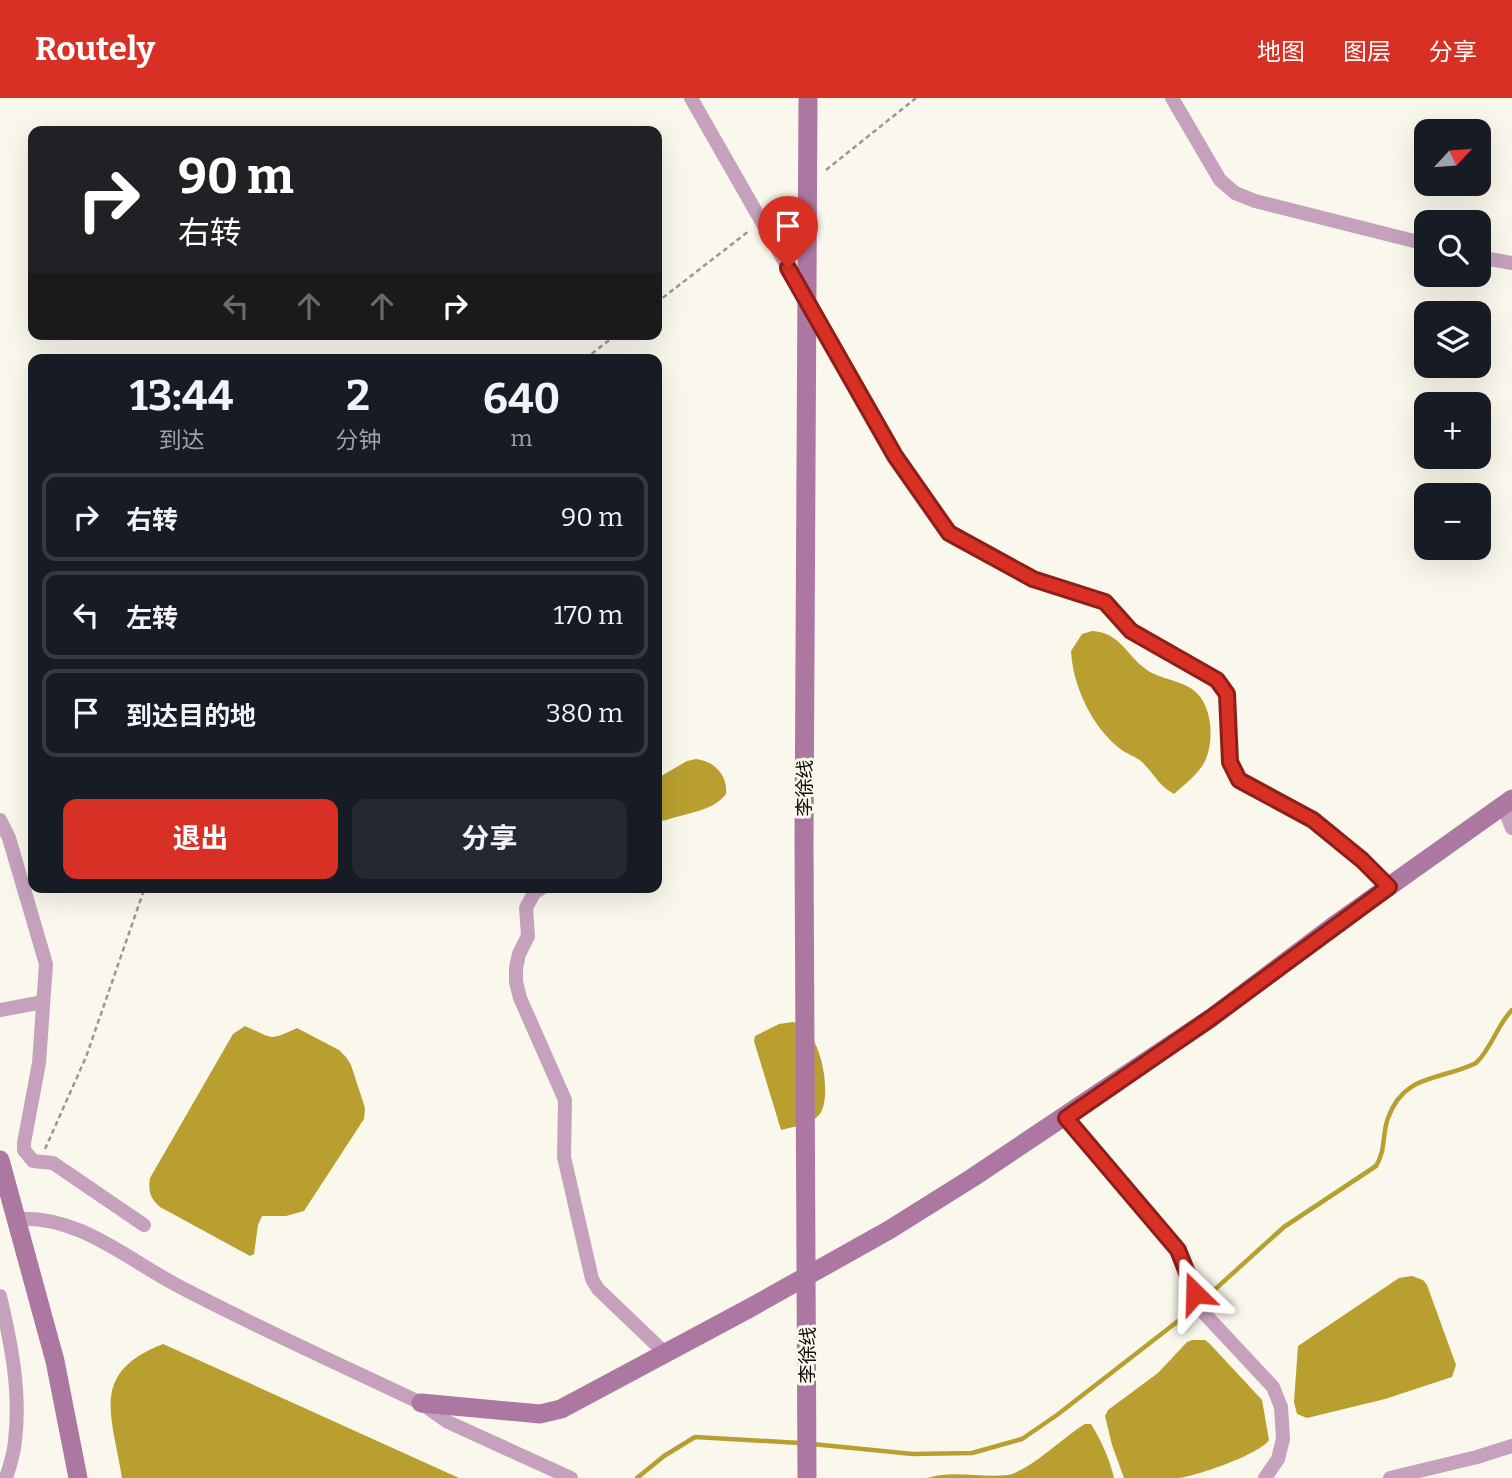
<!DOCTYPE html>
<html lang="zh">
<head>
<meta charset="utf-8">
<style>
	body { margin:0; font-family:Bitter,"Noto Sans SC",serif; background:#242831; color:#f1f3f6; height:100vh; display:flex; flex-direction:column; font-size:26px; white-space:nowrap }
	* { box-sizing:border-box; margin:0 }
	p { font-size:23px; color:#9ea1a6 }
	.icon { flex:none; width:38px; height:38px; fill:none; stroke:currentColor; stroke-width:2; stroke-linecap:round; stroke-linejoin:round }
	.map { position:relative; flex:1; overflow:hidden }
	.drawer { position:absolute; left:28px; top:256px; width:634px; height:539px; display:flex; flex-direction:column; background:#171b24; border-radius:14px; box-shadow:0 7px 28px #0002 }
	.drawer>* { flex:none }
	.guide { position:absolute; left:28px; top:28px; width:634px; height:214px; border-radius:14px; box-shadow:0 7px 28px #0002; background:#202124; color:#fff; overflow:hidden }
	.needle { width:46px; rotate:64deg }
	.fabs { position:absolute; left:1414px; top:21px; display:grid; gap:14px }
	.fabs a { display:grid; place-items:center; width:77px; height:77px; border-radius:14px; background:#171b24; box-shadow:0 7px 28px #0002; font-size:35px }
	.pin { position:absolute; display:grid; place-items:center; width:60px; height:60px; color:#fff; margin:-72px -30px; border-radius:50% 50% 50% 0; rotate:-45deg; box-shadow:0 0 7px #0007 }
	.pin .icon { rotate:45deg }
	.me { position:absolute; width:77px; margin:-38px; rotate:338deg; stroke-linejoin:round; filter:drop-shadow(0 0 5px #0008) }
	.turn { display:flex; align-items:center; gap:24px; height:147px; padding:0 35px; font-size:32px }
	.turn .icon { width:91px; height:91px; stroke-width:2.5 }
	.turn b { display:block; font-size:49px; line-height:60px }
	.lanes { display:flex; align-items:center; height:66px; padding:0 35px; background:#0003; justify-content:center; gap:35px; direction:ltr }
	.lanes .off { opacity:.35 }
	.eta { display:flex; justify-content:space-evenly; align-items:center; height:119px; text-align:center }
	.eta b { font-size:42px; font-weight:700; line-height:49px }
	.primary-button { display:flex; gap:14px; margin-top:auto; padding:14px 35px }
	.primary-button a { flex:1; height:80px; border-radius:14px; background:#d93025; color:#fff; font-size:28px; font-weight:700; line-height:80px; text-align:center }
	.primary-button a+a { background:#242831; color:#f1f3f6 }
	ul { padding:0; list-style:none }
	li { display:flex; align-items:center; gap:21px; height:88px; margin:0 14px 10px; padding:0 21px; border:4px solid #363941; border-radius:14px }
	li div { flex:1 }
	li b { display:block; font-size:26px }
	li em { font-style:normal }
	header { display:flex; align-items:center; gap:42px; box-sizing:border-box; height:98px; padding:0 35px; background:#d93025; color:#fff }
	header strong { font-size:33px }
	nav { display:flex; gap:38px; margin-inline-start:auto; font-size:24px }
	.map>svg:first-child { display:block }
</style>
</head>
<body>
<header>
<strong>Routely</strong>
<nav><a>地图</a><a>图层</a><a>分享</a></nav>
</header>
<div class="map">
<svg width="1512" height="1380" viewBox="0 0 1512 1380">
	<rect width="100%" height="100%" fill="#faf7ec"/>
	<path fill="#b99f30" d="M1092 533C1118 534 1125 554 1143 569 1157 581 1177 581 1192 591 1213 605 1215 644 1204 665 1197 677 1184 687 1174 696 1160 689 1154 676 1143 665 1136 658 1126 656 1119 650 1092 628 1073 589 1071 553L1082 536Z
		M696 661C714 663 728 677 726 696 714 713 683 716 663 723L656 712V681L687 663Z
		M793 924C822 928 835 1006 817 1019 808 1027 792 1029 781 1032L754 943 755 938 779 926Z
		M245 928C273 940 267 944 297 930L339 952 346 959 351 967 365 1010 364 1021 304 1113 286 1118H262L258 1127 254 1156 250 1158 160 1109C150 1100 148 1093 150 1080L233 936Z
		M1412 1178 1423 1182 1427 1187 1456 1267 1452 1279 1385 1301 1307 1320 1297 1316 1294 1304 1298 1248 1399 1180Z
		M1192 1242H1205L1210 1246 1262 1302 1269 1342C1260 1356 1197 1378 1179 1380 1161 1380 1142 1380 1124 1380L1112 1347 1105 1318 1108 1312 1158 1275 1187 1244Z
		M163 1246 459 1380H122C112 1316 89 1275 163 1246Z
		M1085 1326H1091C1101 1342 1110 1362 1114 1380H927C953 1372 981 1380 1008 1377 1031 1372 1063 1339 1085 1326Z"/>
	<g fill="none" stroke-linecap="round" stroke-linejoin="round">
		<path stroke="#b99f30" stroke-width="4.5" d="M812 1346 913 1356 972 1355 1022 1341 1057 1317 1191 1213 1284 1129 1376 1068C1386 1052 1382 1036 1388 1020 1404 975 1440 983 1476 965 1492 950 1497 927 1512 912
			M637 1380 664 1358 695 1339 800 1345"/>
		<path stroke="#9b9890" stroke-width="2.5" stroke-dasharray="5 3.5" stroke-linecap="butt" d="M826 72 916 0
			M774 113 790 100
			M656 205 749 133
			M585 261 617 236
			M45 1051 86 959 145 789"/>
		<path stroke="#c6a1be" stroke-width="14" d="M691 0 895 357 949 435 957 441 988 454 1033 481 1105 504 1131 533 1218 582 1227 596 1230 664 1239 683 1313 722 1362 762 1389 789
			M1172 0 1220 82 1235 95 1255 103 1426 146
			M1479 159 1512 165
			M1503 708 1512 730
			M0 722 9 740 46 866 39 965 24 1045V1052L33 1063 53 1065 144 1127
			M543 789 534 795 526 810 528 838 519 856 516 870V884L520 900 565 1002 564 1059 592 1181 598 1191 666 1256
			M0 912 43 904
			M1066 1019 1178 1152 1203 1214 1273 1289 1281 1309 1283 1341 1278 1361 1265 1380
			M17 1121C82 1117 131 1165 186 1192 263 1232 343 1268 421 1305L448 1324 571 1380
			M0 1198C11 1245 21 1294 15 1343 14 1355 10 1368 6 1380
			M1390 1380 1477 1359 1512 1348"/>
		<path stroke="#ac78a2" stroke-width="19" d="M0 1062 55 1263 78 1380
			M421 1305 540 1316 561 1311 748 1211 889 1132 972 1080 1211 920 1332 829 1512 701
			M807 1380 804 742 808 0"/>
	</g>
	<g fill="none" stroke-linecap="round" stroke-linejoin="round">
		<g stroke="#8d1f18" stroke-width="18">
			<path id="route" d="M788 170 895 358 949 435 1033 481 1105 504 1131 533 1217 582 1227 596 1230 664 1239 682 1313 722 1362 762 1389 789 1211 920 1066 1020 1178 1152 1195 1195"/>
		</g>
		<use href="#route" stroke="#d93025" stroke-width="12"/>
	</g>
	<g text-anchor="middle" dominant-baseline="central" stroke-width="6" stroke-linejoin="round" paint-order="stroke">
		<g font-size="19" fill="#0d0c08" stroke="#faf7ec">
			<text transform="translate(804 690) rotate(-90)">李徐线</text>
			<text transform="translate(807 1257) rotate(-90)">李徐线</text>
		</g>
	</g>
</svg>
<div class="fabs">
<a><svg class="needle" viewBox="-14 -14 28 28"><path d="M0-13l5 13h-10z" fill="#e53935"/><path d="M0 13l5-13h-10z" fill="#9ea1a6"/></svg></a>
<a><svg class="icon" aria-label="search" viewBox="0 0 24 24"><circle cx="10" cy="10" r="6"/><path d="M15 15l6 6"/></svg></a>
<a><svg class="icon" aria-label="layers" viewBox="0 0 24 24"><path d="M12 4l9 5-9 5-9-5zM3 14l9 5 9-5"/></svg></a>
<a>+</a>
<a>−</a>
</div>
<div class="pin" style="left:788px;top:170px;background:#d93025"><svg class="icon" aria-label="arrive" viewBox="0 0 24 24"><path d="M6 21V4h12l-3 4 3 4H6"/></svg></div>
<svg class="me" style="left:1195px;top:1195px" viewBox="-20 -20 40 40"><path d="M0-17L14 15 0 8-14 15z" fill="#d93025" stroke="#fff" stroke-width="4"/></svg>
<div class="guide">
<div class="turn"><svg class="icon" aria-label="right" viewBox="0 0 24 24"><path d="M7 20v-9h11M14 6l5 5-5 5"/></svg><div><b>90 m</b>右转</div></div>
<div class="lanes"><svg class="icon off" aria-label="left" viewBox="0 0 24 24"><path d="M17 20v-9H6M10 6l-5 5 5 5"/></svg><svg class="icon off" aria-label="ahead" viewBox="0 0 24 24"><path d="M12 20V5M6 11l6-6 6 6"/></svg><svg class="icon off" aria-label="ahead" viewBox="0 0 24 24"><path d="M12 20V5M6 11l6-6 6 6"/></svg><svg class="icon" aria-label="right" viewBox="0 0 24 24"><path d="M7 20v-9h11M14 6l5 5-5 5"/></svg></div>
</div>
<section class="drawer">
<div class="eta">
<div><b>13:44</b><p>到达</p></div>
<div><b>2</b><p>分钟</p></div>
<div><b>640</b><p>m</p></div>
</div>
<ul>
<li><svg class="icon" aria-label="right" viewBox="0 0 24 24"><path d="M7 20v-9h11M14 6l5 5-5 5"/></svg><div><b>右转</b></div><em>90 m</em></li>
<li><svg class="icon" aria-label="left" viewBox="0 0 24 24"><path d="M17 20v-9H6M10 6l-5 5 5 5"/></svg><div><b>左转</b></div><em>170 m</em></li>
<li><svg class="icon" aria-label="arrive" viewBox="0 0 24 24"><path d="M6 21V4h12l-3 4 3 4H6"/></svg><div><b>到达目的地</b></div><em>380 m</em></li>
</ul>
<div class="primary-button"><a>退出</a><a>分享</a></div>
</section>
</div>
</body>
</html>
